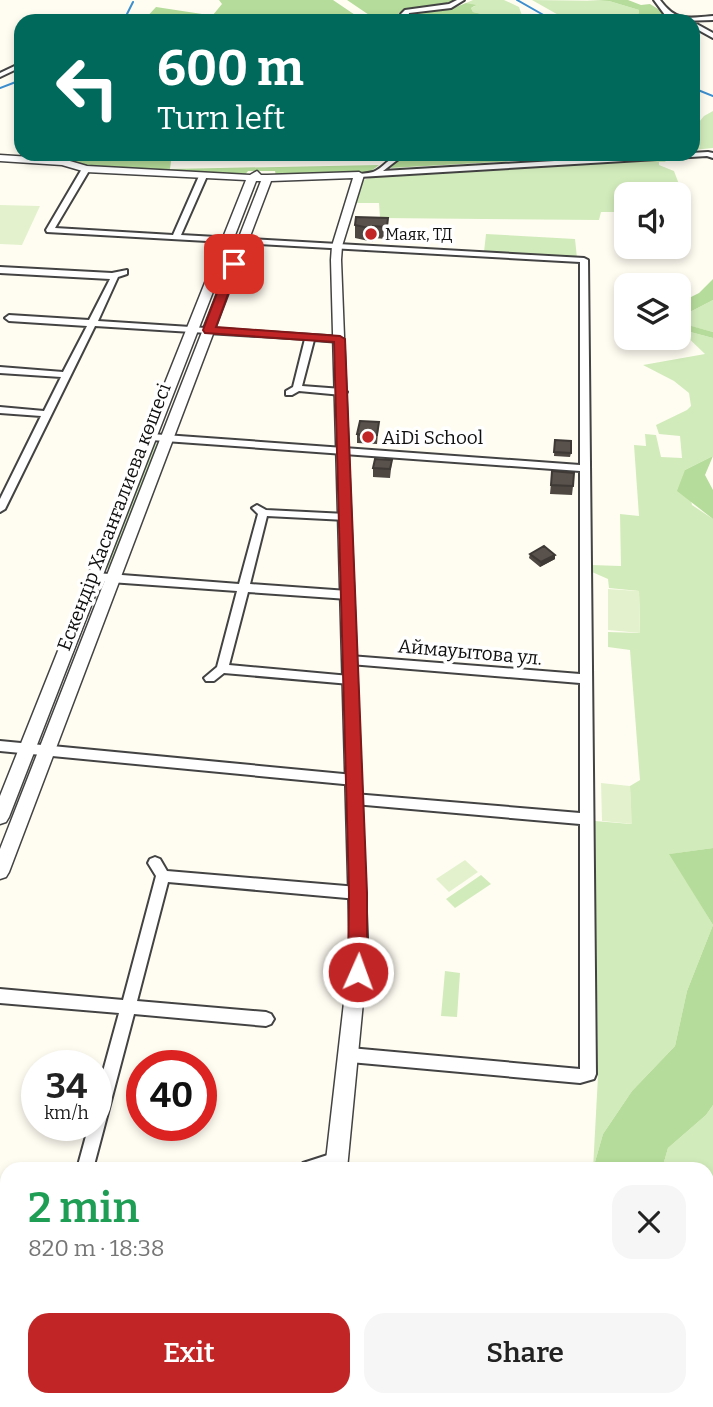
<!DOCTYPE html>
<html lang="en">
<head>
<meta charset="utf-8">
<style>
	body { margin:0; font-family:Bitter,serif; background:#f6f6f6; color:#222; height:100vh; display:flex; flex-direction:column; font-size:26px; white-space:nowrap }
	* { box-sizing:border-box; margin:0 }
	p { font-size:23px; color:#767676 }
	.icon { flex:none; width:38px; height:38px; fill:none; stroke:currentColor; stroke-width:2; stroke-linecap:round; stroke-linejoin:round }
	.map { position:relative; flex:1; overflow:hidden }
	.panel { position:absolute; left:0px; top:1162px; width:714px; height:245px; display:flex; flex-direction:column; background:#fff; border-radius:21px 21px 0 0; box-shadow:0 4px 10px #0003 }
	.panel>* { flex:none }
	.banner { position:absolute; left:14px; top:14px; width:686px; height:147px; border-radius:21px; box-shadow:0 4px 10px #0003; background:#00695c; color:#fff; overflow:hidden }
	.tools { position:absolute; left:614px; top:182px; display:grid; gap:14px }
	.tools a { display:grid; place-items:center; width:77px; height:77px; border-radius:14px; background:#fff; box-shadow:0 4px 10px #0003; font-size:35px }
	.speed { position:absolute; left:21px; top:1050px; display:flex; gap:14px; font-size:35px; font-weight:700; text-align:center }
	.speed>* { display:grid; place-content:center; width:91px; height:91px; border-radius:50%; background:#fff; box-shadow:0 4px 10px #0003; line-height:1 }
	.speed small { font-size:18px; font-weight:400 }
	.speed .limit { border:10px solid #d22; background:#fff; color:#111 }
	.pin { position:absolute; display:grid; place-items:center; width:60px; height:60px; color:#fff; margin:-30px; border-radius:14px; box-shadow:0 4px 10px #0006 }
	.me { position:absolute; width:77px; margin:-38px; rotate:2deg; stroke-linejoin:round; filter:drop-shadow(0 0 5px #0008) }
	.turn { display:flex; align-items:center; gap:24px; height:147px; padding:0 28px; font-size:32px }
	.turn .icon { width:91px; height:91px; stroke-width:2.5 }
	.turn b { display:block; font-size:49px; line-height:60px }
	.round { display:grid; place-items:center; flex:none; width:74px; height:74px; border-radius:21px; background:#f6f6f6 }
	.summary { display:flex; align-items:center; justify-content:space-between; height:119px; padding:0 28px }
	h1 { font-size:42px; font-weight:600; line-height:52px; color:#1e9e55 }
	.action { display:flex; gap:14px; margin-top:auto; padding:14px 28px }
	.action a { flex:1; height:80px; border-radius:21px; background:#c22526; color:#fff; font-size:28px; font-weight:600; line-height:80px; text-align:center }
	.action a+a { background:#f6f6f6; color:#222 }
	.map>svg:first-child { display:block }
</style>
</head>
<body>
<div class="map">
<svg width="713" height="1407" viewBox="0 0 713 1407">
	<rect width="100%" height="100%" fill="#fffdf2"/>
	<path fill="#d2ebbb" d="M473 0H504L519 7 524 21H498L486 15 473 12 471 8 475 6 466 3Z
		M532 0 609 1 639 10 638 17 652 19 651 21H569Z
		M713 111V148L693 150V124L695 127 704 116Z
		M661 158 666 162H659V165L674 171 689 211H679V194H626V212H601L599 220 380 218 379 203H356L363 180 381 175Z
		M486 234 575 239 577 258 484 252Z
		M713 300V332L687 325 685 319 688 313Z
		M679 329 713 338V456L685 470 692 505 713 519V848L670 854 713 925 687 991 675 1046 632 1091 603 1134 593 1169 598 1076 595 821 631 824 630 786 640 780 630 650 608 647V632L640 633 639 591 609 588 608 579 592 572 591 565 621 566 620 514 639 516 634 445 646 446 645 434 656 435 661 457 682 458 680 436 659 434 656 425 687 410 691 406 689 393 674 381 643 365 705 354Z
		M154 443 162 444 114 569H105Z
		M481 875 491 884 455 908 446 899Z
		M445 971 460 973 457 1017 441 1016Z
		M713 1105V1223L707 1221V1169H662L668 1148 706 1115Z
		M713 1228V1407H593V1400H707V1235Z"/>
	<path fill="#b5dc9a" d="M219 0H333L364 21H208L222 4Z
		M347 0H455L438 6 403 10 399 13V21L375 19Z
		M587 0H628L641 5 650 4 677 21H651V19L638 17 639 10 609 1Z
		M466 3 476 5 471 8 473 12 486 15 498 21H408V14L456 7Z
		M156 7 202 14 189 21H143Z
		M62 154H172L170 169 379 165 370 172 276 176 275 171H248L244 176 89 167 56 160Z
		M403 154H583L585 157 390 168Z
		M713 279V300L688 313 685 319 688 325 713 332V338L679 329V303L699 293Z
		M713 456 705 475 713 490V519L677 491 685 470Z
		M713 848V1105L706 1115 668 1148 662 1169H593L603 1134 632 1091 675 1046 687 991 713 925 669 854Z"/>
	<path fill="#e3f2cd" d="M0 205 40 206 22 245 0 244Z
		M608 589 639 591 640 633 608 630Z
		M601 783 630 786 632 824 602 821Z
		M465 860 478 872 449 892 436 879Z"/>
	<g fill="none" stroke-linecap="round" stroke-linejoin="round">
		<path stroke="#3c8ecf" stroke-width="2" d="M517 0 554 21
			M128 21 125 18 133 2
			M0 88 21 80
			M693 88 713 96"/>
		<g stroke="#434343" stroke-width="4">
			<path id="minor" d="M457 0H464L451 8 409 13 407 21H401V14L405 10 449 4Z
				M654 0H660C676 22 688 18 713 16V20L680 21 665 15Z
				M86 18 88 21H82Z
				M693 22 713 33V38L693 27Z
				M21 63V67L0 77V73Z
				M708 152 713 153V158L707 156 359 177 355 175C361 173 367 174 373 172 386 167 390 154 405 154L383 171Z
				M83 167 90 169 55 228 173 235 199 176 203 174 207 176 181 235 584 258 588 260 596 1074 594 1079 580 1083 350 1062 345 1060 342 1055 345 1050 350 1048 580 1069V824L354 804 349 803 347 799 349 795 354 794 580 813V683L350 664 344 660 350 656 580 674V471L151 440 146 437 151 434 580 465V262L47 232 46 230Z
				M0 267 112 273 127 270V274L118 277 98 321 343 337V341L340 342 314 340 302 386 342 389 347 392 342 395 299 391 292 395H286V391L293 387 305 339 95 326 5 509 0 512V499L41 416 0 413V407L44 411 61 377 0 373V367L63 372 87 326 9 321 5 318 9 315 89 320 110 279 0 273Z
				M257 505 266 510 346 514 351 517 346 520 267 516 250 584 348 591 354 595 348 599 248 592 229 665 350 676 356 680 354 683 350 684 224 673 214 681H206L204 678 217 667 237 591 96 581 90 577 96 573 239 584 258 514 252 508Z
				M0 741 354 775 359 777 360 780 359 783 354 785 0 751Z
				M155 857 160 859 167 871 358 887 363 889 365 893 363 897 358 899 168 882 137 1001 266 1012 271 1014 274 1019 271 1024 266 1026 134 1014 93 1169H77L89 1125H96V1097L119 1013 0 1003V989L123 1000 156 876 148 863 150 859Z
				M337 1152 343 1154 345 1160 343 1166 334 1169H301L303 1163Z
				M12 1400H30L28 1407H10Z"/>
		</g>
		<g stroke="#434343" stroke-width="3">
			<path id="tertiary" d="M0 155 63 159 87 166 250 175 257 171 261 175H267L359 172 364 175 342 246 341 260 368 950 347 1169H325L350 950 331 260 332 246 353 178 271 181 9 872 6 877 0 879V849L261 181H256L9 817 6 822 0 824V796L246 180 86 172 62 165 0 161Z
				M293 1400H317L316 1407H292Z"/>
		</g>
		<use href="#minor" fill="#fff" fill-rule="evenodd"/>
		<use href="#tertiary" fill="#fff" fill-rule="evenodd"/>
	</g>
	<path fill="#4d4641" d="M388 218 387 239 373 238V242L355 238V225Z
		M379 422 377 444 357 443V434Z
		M555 440 571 453 570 457 554 456Z
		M392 460 390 478 373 477V468Z
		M552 471 573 486 572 495 550 494Z
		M530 554 555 559 540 567 529 558Z"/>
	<path fill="#3e3935" d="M555 555V559L540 567 541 562Z"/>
	<path fill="#59514c" stroke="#3e3935" stroke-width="2" d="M356 217 388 218 387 227 373 226V229L355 225Z
		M360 421 379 422 377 435 357 434Z
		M555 440 571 441V453L554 452Z
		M375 459 392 460 390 469 373 468Z
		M552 471 574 473 573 486 551 485Z
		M544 546 555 555 541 562 530 554Z"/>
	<path fill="#c22526" stroke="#7e1819" stroke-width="2" d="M234 261 239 264 216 327 340 336 345 339 367 893V972L364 978 358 981 351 978 348 972 349 893 334 342 205 333 203 330 228 264Z"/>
	<g fill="#c22526" stroke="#fff" stroke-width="2.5">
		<circle cx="371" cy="234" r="7"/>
		<circle cx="368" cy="437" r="7"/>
	</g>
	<g text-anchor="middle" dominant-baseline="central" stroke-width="7" stroke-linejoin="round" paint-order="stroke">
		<g font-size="16" fill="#101010" stroke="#fff" text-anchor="start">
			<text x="385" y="234">Маяк, ТД</text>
		</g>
		<g font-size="19" fill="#101010" stroke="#fff" text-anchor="start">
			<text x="382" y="437">AiDi School</text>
		</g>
		<g font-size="19" fill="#101010" stroke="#fff">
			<text transform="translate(114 517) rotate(-69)">Ескендір Хасанғалиева көшесі</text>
			<text transform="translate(470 652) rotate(5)">Аймауытова ул.</text>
		</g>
	</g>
</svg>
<div class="tools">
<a><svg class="icon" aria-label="sound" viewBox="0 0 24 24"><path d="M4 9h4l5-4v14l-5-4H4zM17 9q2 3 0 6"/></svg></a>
<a><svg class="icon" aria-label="layers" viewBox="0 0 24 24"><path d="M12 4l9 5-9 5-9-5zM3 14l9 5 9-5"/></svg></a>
</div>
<div class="speed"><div>34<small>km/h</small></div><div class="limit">40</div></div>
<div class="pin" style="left:234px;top:264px;background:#d93025"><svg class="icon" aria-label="arrive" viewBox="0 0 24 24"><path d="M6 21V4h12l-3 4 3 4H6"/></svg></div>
<svg class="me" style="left:358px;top:972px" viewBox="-20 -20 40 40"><circle r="17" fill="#c22526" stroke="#fff" stroke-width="3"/><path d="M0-11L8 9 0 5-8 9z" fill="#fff"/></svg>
<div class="banner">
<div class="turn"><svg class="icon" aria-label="left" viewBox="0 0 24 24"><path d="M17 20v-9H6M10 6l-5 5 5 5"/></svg><div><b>600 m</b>Turn left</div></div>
</div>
<section class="panel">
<div class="summary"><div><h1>2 min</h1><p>820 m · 18:38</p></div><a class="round"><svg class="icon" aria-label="close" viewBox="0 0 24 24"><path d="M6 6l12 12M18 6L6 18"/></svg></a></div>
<div class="action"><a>Exit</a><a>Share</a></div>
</section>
</div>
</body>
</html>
